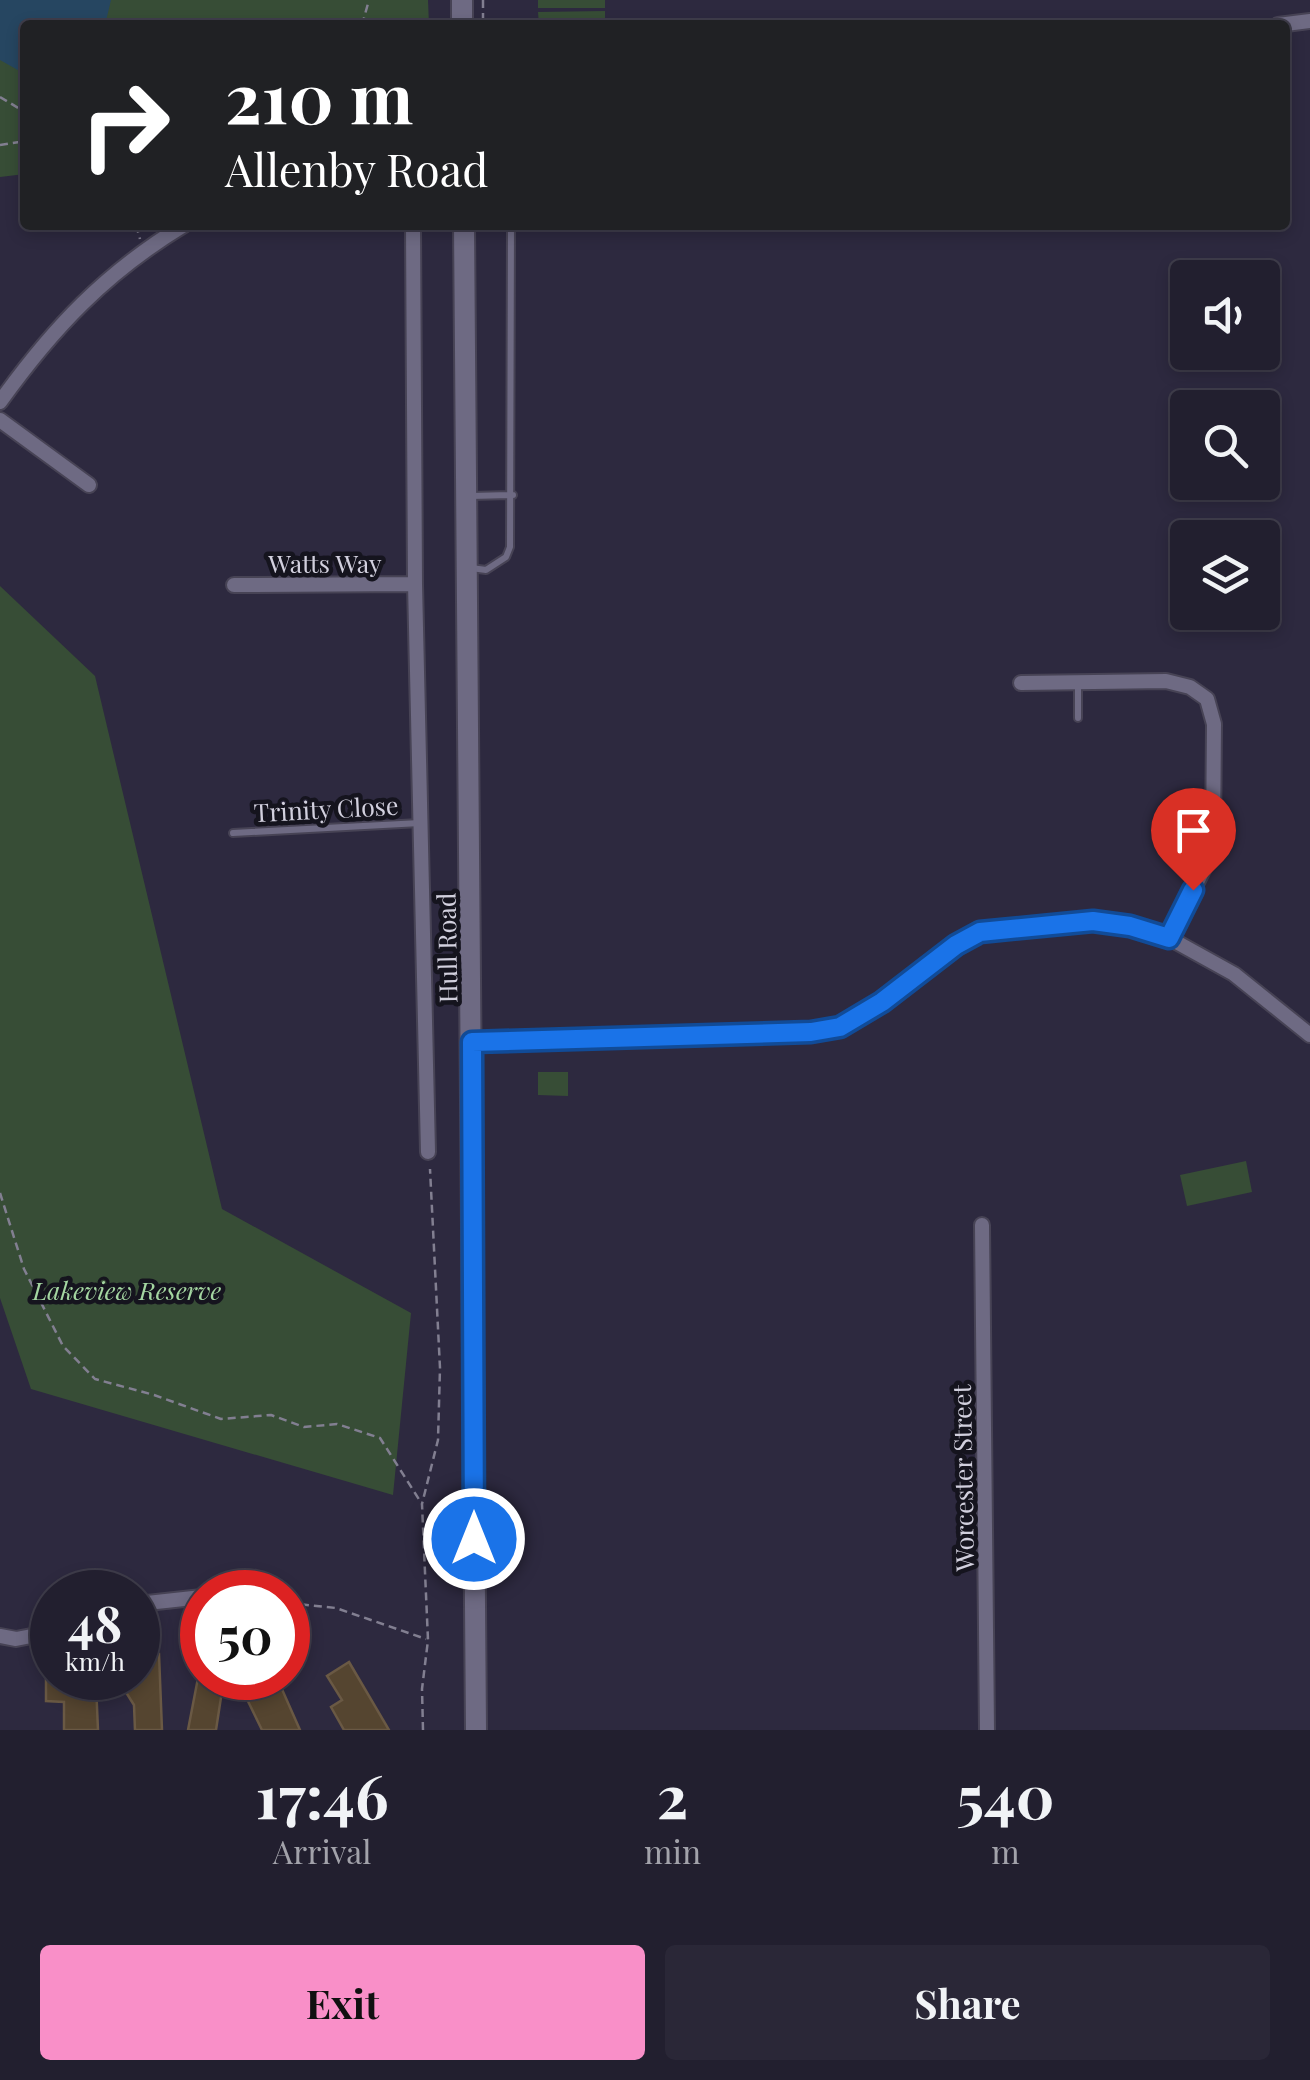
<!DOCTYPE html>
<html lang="en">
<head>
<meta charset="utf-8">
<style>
	body { margin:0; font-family:"Playfair Display",serif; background:#2a2737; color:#f1f3f6; height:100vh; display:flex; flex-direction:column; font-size:38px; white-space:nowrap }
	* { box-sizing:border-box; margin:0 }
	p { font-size:32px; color:#a2a2aa }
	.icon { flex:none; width:55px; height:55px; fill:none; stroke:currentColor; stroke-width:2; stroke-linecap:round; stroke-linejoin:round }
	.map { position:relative; height:1730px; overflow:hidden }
	.drawer { display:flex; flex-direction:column; background:#221f2f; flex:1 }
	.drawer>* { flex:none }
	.hud { position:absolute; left:20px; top:20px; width:1270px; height:210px; border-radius:10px; box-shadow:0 5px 15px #0003,0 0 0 2px #3f3d4b; background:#202124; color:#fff; overflow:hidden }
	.buttons { position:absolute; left:1170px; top:260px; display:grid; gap:20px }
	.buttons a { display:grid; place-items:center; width:110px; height:110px; border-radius:10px; background:#221f2f; box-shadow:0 5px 15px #0003,0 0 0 2px #3f3d4b; font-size:50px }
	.speed { position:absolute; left:30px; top:1570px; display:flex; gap:20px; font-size:50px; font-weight:700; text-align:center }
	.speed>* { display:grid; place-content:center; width:130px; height:130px; border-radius:50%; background:#221f2f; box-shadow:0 5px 15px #0003,0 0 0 2px #3f3d4b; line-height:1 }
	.speed small { font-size:25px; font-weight:400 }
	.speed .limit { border:15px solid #d22; background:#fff; color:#111 }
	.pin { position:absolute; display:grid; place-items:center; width:85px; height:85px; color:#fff; margin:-102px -42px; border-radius:50% 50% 50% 0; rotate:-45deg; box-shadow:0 0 10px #0007 }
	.pin .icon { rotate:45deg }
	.me { position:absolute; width:110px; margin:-55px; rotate:0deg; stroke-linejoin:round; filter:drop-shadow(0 0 8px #0008) }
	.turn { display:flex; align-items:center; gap:35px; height:210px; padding:0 40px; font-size:45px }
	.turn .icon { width:130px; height:130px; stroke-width:2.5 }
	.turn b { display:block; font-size:70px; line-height:85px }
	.eta { display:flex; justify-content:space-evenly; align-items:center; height:170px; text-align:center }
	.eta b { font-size:60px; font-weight:700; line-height:70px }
	.button { display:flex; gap:20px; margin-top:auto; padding:20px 40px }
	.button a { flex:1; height:115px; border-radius:10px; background:#f98fc8; color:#111; font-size:40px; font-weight:700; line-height:115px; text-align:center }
	.button a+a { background:#2a2737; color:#f1f3f6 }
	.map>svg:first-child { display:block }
</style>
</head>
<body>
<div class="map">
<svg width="1310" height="1730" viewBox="0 0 1310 1730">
	<rect width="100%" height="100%" fill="#2d293f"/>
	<path fill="#374d36" d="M0 0H428L429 25H25V174L0 177Z
		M538 0H605V8H538Z
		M605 11V25H539L538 12Z
		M0 586 95 676 222 1209 411 1313 393 1495 31 1389 0 1298Z
		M538 1072H568V1096L538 1095Z
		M1246 1161 1252 1192 1187 1206 1180 1175Z"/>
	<path fill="#264661" d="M0 0H111L105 25H25V74L0 60Z"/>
	<path fill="#554530" stroke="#6a5944" stroke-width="2.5" d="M159 1654 162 1730H135L134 1705 117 1678H138V1655Z
		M349 1662 389 1730H344L331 1707 342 1700 327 1676Z
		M46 1678H66V1685L96 1684 98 1730H64V1702L46 1701Z
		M198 1678H224L216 1730H188Z
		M263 1678H277L300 1730H262L245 1695 259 1688 256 1681Z"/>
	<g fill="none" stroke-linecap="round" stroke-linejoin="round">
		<g stroke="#474355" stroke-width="10">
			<path id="service" d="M471 496 513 495
				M471 568 486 570 506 557 510 547 511 225
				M1078 718V684
				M233 833 420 823"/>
		</g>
		<g stroke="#474355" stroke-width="18">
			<path id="minor" d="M1278 25 1310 21
				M413 225 415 584 428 1152
				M0 402C53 328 105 273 184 225
				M0 420 89 485
				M234 585 415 584
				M1021 683 1166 681 1190 687 1207 699 1214 724 1213 841 1205 866 1169 938
				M472 1042 811 1032 840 1027 881 1002 955 945 980 932 1093 921 1130 926 1169 938 1234 974 1310 1035
				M982 1225 987 1730
				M138 1604 202 1597
				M0 1636 16 1639 52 1632"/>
		</g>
		<g stroke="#474355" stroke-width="24">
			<path id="secondary" d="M462 0V25
				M464 225 476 1730"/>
		</g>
		<path stroke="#827f91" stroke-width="2.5" stroke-dasharray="8 5" stroke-linecap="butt" d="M483 0V25
			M362 25 369 0
			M0 97 25 112
			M0 145 25 141
			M136 225 140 239
			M0 1193 24 1269 63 1346 95 1379 154 1395 221 1419 271 1415 304 1427 337 1424 380 1438 422 1504
			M288 1603 336 1608 426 1639
			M423 1730 422 1689 428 1640 422 1504 438 1440 440 1368 430 1169"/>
		<use href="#service" stroke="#6e6a83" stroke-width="6"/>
		<use href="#minor" stroke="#6e6a83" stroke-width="14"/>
		<use href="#secondary" stroke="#6e6a83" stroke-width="20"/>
	</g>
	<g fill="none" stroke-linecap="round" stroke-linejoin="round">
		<g stroke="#114b97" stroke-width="25">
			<path id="route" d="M474 1539 472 1042 811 1032 840 1027 882 1002 956 945 980 932 1093 921 1130 926 1169 938 1193 890"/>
		</g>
		<use href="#route" stroke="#1a73e8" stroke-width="18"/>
	</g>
	<g text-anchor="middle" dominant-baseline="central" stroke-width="9" stroke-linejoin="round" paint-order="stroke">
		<g font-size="25" fill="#d2d0de" stroke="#15141e">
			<text x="325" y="562">Watts Way</text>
			<text transform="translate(326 808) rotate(-3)">Trinity Close</text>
			<text transform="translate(446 948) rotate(-91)">Hull Road</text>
			<text transform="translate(962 1478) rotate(-91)">Worcester Street</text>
		</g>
		<g font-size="25" font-style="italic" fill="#a4d6a1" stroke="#15141e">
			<text x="127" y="1289">Lakeview Reserve</text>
		</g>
	</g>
</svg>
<div class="buttons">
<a><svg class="icon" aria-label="sound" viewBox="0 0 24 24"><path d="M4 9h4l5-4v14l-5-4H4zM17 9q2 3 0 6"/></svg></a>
<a><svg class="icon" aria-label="search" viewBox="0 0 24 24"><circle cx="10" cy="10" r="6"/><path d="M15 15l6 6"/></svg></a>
<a><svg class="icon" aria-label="layers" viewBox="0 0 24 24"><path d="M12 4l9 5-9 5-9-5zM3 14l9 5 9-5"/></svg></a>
</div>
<div class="speed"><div>48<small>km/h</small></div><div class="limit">50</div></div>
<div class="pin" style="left:1193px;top:890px;background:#d93025"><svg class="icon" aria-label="arrive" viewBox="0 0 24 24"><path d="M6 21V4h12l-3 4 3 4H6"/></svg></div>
<svg class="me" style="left:474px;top:1539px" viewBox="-20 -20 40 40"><circle r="17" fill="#1a73e8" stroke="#fff" stroke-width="3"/><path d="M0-11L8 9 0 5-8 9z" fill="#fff"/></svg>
<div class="hud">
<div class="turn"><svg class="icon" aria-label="right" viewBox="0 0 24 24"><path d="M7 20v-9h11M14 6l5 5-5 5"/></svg><div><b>210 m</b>Allenby Road</div></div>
</div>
</div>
<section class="drawer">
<div class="eta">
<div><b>17:46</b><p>Arrival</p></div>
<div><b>2</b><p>min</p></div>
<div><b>540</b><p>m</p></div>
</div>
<div class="button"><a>Exit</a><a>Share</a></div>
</section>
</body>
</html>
